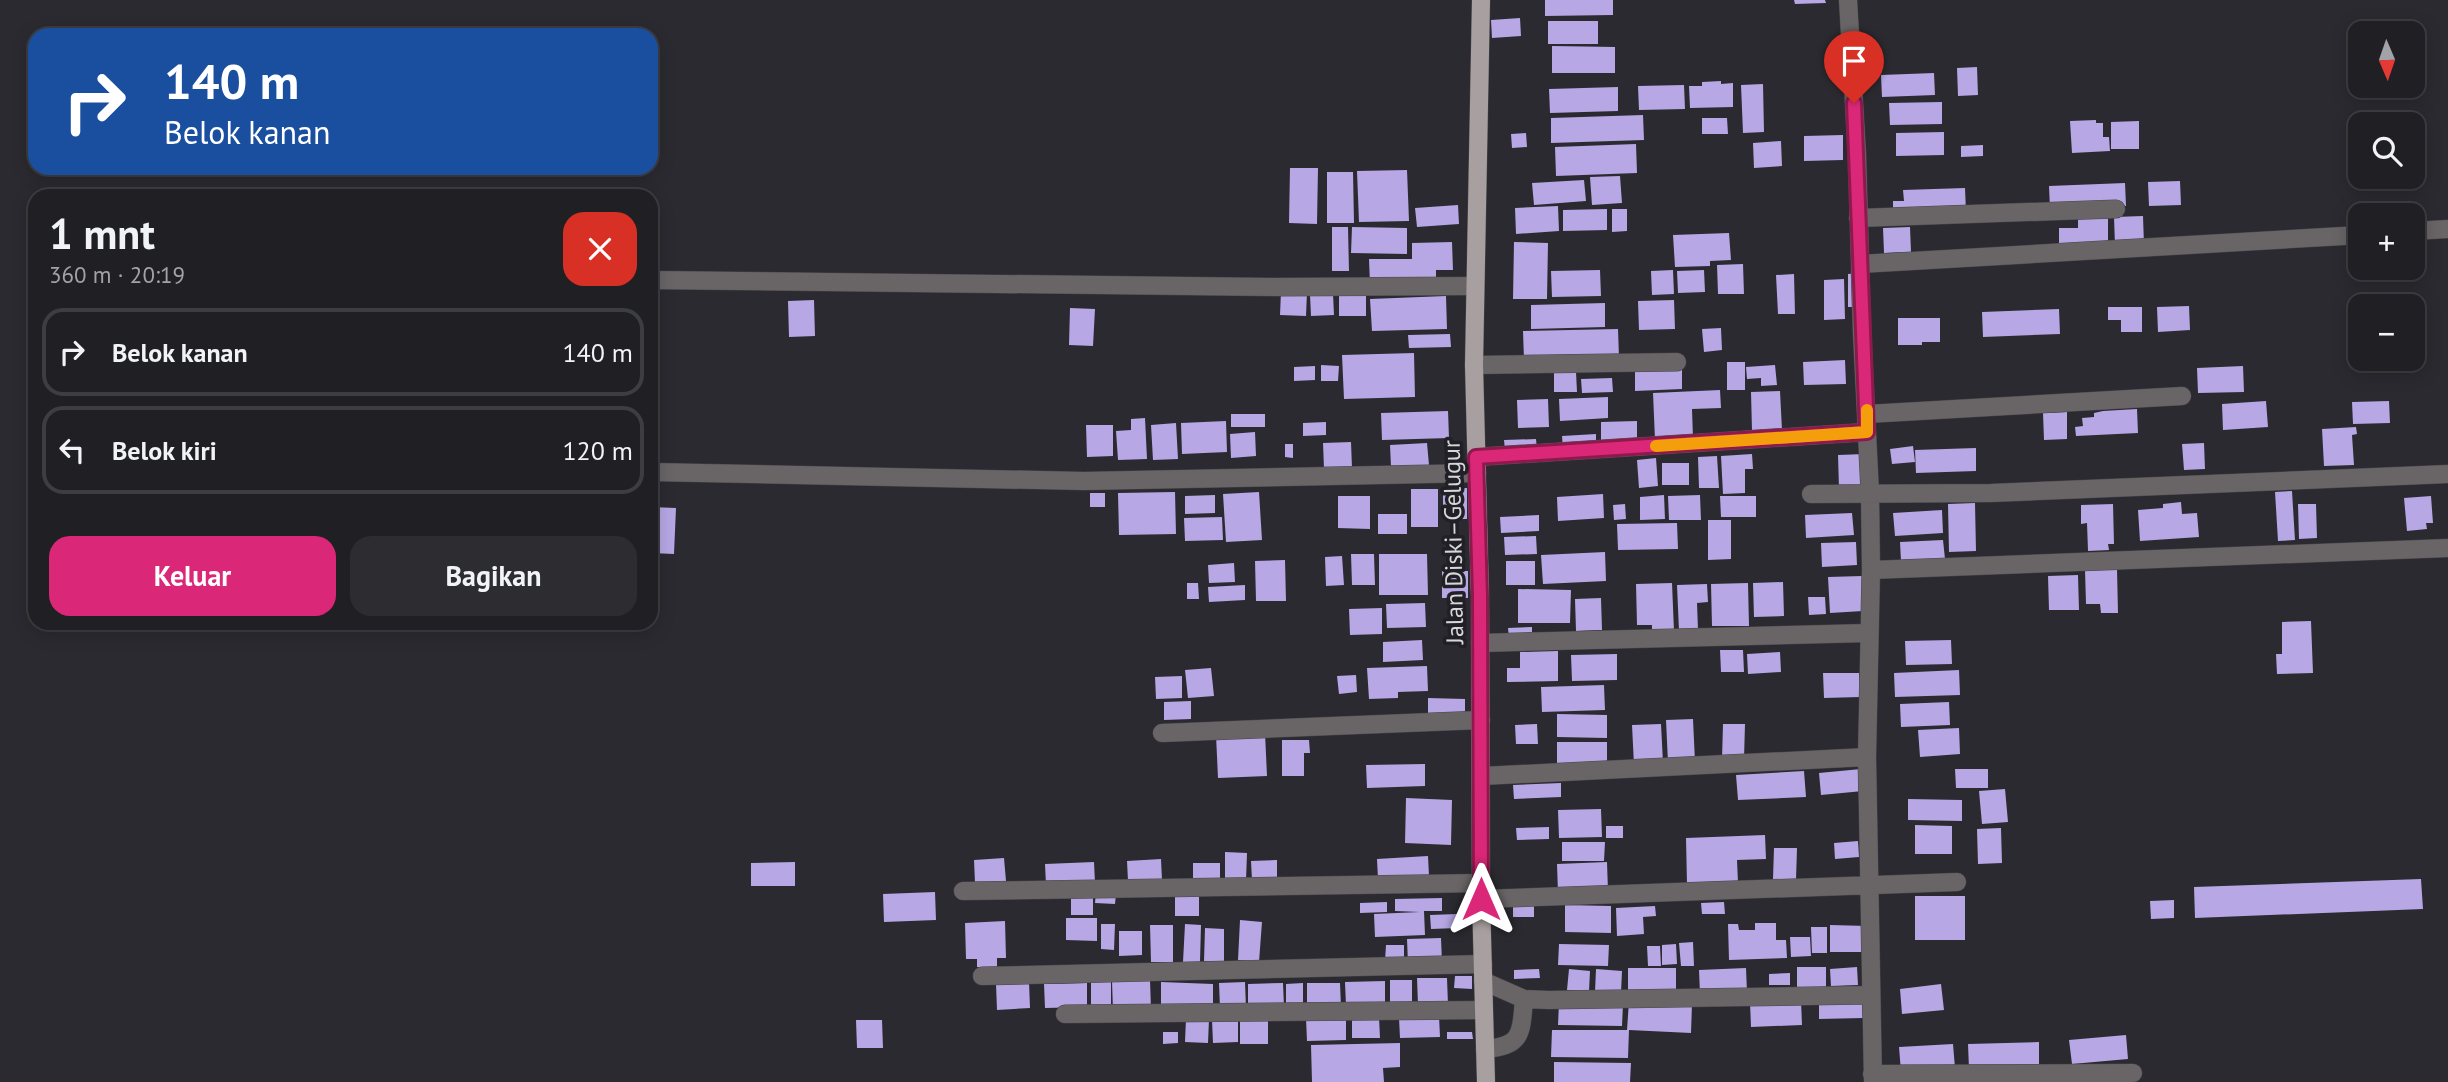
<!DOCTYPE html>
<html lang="id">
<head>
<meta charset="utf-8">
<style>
	body { margin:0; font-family:"PT Sans",sans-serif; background:#2d2d31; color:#f1f3f6; height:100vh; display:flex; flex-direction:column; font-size:26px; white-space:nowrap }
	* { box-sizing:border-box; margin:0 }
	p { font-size:23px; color:#a2a3a6 }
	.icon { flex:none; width:38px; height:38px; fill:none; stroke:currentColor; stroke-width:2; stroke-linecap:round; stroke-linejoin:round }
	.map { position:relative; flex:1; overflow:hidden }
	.drawer { position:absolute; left:28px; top:189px; width:630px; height:441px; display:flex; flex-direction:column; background:#202024; border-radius:21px; box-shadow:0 4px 18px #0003,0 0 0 2px #3d3e41 }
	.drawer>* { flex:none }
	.banner { position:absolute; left:28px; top:28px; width:630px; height:147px; border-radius:21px; box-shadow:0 4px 18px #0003,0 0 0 2px #3d3e41; background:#1a4fa0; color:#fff; overflow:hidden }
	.needle { width:46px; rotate:178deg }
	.tools { position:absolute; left:2348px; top:21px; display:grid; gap:14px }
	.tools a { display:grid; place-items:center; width:77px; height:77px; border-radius:14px; background:#202024; box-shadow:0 4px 18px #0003,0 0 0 2px #3d3e41; font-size:35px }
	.pin { position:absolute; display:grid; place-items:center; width:60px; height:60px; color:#fff; margin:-72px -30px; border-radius:50% 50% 50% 0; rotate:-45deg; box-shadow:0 0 7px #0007 }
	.pin .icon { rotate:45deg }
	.me { position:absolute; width:77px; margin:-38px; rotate:0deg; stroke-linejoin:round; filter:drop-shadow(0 0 5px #0008) }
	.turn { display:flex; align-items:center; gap:24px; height:147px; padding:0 21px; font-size:32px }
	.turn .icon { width:91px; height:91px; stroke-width:2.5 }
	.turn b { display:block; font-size:49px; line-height:60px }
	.round { display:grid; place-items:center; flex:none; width:74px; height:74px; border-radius:21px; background:#2d2d31 }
	.overview { display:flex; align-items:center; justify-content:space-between; height:119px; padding:0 21px }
	h1 { font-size:42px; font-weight:600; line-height:52px }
	.button { display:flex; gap:14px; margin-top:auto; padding:14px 21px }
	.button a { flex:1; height:80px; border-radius:21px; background:#db2777; color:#fff; font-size:28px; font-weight:600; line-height:80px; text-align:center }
	.button a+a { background:#2d2d31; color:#f1f3f6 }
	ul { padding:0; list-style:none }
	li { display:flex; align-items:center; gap:21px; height:88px; margin:0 14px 10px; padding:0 7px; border:4px solid #3d3e41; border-radius:21px }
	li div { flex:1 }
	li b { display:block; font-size:26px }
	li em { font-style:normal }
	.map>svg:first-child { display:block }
</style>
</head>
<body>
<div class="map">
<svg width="2448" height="1082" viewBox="0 0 2448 1082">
	<rect width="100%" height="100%" fill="#2b2a30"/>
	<path fill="#b7a7e5" d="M1545 0H1613V15L1545 16Z
		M1794 0H1825L1826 3 1795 4Z
		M1520 18 1521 36 1492 38 1491 20Z
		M1548 21H1598V44H1548Z
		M1552 46 1615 47V73H1552Z
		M1977 67 1978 95 1958 96 1957 68Z
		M1934 73 1935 95 1882 97 1881 75Z
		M1721 81V84L1733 83V107L1690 108 1689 86H1702V82Z
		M1763 84 1764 132 1743 133 1741 85Z
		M1684 85 1685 109 1639 110 1638 86Z
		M1618 87V111L1550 113 1549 89Z
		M1942 102V124L1890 125 1889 103Z
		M1643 115 1644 140 1551 143V118Z
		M1702 118H1727L1728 134H1702Z
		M2096 120V123H2103V137H2109L2110 151 2072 153 2070 121Z
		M2139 121V149H2111V122Z
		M1944 132V155L1896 156V133Z
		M1526 133 1527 147 1512 148 1511 134Z
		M1843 135V160L1804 161V136Z
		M1781 141 1782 166 1754 168 1753 143Z
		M1636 144 1637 173 1556 176 1555 147Z
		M1983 145V156L1961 157V146Z
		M1290 168H1318L1317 224 1289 223Z
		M1407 170 1409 221 1359 222 1357 171Z
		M1327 172H1353L1354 223H1327Z
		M1620 176 1622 203 1592 205 1590 177Z
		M1584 180 1586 201 1534 205 1532 183Z
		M2180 181 2181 205 2149 206 2148 182Z
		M2125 183 2126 206 2050 209 2049 186Z
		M1965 188 1966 212 1893 215V201H1904L1903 190Z
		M1458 205 1459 224 1417 227 1415 208Z
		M1558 206 1559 231 1516 234 1515 208Z
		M1607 209V230L1563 231V210Z
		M1612 209H1627V231L1612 232Z
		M2108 216V243H2059V228H2078V217Z
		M2143 216 2144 245 2115 246 2114 217Z
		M1332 227H1348L1349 271H1332Z
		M1352 227 1407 228V254L1351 253Z
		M1910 227 1911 252 1884 253 1883 228Z
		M1729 233 1731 260 1710 261V266L1675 267 1673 235Z
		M1452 242 1453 270H1436V285H1370L1369 259H1412V243Z
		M1514 242 1548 243 1547 299H1513Z
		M1743 264 1744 294H1718L1717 265Z
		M1600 270 1601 296 1552 297 1551 271Z
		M1673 270 1674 294 1652 295 1651 271Z
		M1704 270 1705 292 1678 293 1677 271Z
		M1858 273 1859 307H1848V274Z
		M1794 274 1795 314H1778L1776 275Z
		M1844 279 1845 319 1824 320V280Z
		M1281 291 1307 292 1306 316 1280 315Z
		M1333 294 1334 315 1311 316 1310 295Z
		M1339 295H1366V316H1339Z
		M1446 296 1447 329 1372 331 1370 299Z
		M814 300 815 336 789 337 788 301Z
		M1674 300 1675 329 1639 330 1638 301Z
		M1605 303V327L1531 329V305Z
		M2189 306 2190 330 2158 332 2157 307Z
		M2108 307H2142V332H2121V320H2108Z
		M1070 308 1095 309 1093 346 1069 345Z
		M2059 309 2060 334 1983 337 1982 312Z
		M1898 318H1940V342H1922V345H1898Z
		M1721 328 1722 350 1704 352 1702 329Z
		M1618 329 1619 358 1524 360 1523 331Z
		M1450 334 1451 347 1409 348 1408 335Z
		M1414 353 1415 397 1344 399 1342 355Z
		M1845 360 1846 384 1804 385 1803 362Z
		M1727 362H1745V390H1727Z
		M1321 365 1339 366 1338 381H1321Z
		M1775 365 1777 385 1761 386V378L1747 379 1746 367Z
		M1315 366V380L1294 381V367Z
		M2243 366 2244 392 2198 393 2197 368Z
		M1682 370V389L1635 391V371Z
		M1554 372H1576L1577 392H1554Z
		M1612 378 1613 392 1582 393 1581 379Z
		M1720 390 1721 408 1692 409 1693 438 1655 440 1653 393Z
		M1780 391 1782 430 1752 431 1751 392Z
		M1608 397V418L1560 421 1559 399Z
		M1548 399 1549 427 1518 428 1517 400Z
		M2266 401 2268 427 2223 430 2222 404Z
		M2389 401 2390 423 2353 424 2352 402Z
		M2137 409 2138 433 2076 436 2075 427 2083 426 2082 418 2094 417V413L2103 411Z
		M1448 411 1449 438 1382 440 1381 413Z
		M2067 412V439L2044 440 2043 413Z
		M1231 414H1265V427H1231Z
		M1145 418 1147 459 1118 460 1116 431 1131 430V419Z
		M1226 421 1227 452 1182 454 1181 423Z
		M1637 421V444L1601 445V422Z
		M1326 422V435L1303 436V423Z
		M1176 423 1178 459 1153 460 1151 425Z
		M1086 425H1113V456L1087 457Z
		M2356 427 2357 434 2352 435 2354 465 2324 466 2322 429Z
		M1255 432 1256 456 1231 458 1230 434Z
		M1596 434V447L1563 449 1562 436Z
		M1536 439 1537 450H1505L1504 440Z
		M1351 442 1352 468 1324 469 1323 443Z
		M1427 443 1429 465 1391 467 1390 445Z
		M2204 443 2205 469 2184 470 2182 444Z
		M1285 444H1293V458L1285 457Z
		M1913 446 1915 462 1892 464 1890 449Z
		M1976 448V471L1916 473 1915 450Z
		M1752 454 1753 469H1745V493L1723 494 1721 456Z
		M1864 454 1865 489H1839L1838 455Z
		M1717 456 1719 488H1699L1698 457Z
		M1656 458 1658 486 1639 488 1637 460Z
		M1662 463H1689V485H1662Z
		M1467 488V519H1443V489Z
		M1411 489H1438V527H1411Z
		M2292 491 2295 540 2278 541 2275 492Z
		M1175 492 1176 534 1119 535 1118 493Z
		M1259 492 1262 540 1226 542 1223 494Z
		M1090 493H1105V507H1090Z
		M1603 494 1604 518 1558 521 1557 497Z
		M1215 495V513L1185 514V496Z
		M1664 495 1665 519 1640 520V497Z
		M1700 495 1701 520H1669L1668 496Z
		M1338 496H1370V529L1338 528Z
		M1720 496H1756V517H1721Z
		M2431 496 2433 523H2426L2427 529 2407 531 2404 498Z
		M2181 502 2182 514 2197 513 2199 537 2140 541 2138 510 2163 508V504Z
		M1975 503 1976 551 1949 552 1948 504Z
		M1625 504 1626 519 1614 520 1613 505Z
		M2113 504 2114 544H2108L2109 550 2088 551 2087 523 2081 524V505Z
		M2298 504H2316L2317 538 2299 539Z
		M651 507 676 508 674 554 651 553Z
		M1942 510 1943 533 1895 536 1893 513Z
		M1852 513 1854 535 1806 538 1805 515Z
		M1378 514H1407V534H1378Z
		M1539 515V531L1501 533 1500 517Z
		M1222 517 1223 540 1185 541 1184 518Z
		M1708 520H1731V559L1708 560Z
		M1677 523 1678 549 1618 550 1617 524Z
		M1536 536 1537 554 1505 555 1504 537Z
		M1943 540 1945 559 1901 561 1900 542Z
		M1856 542 1857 565 1822 567 1821 543Z
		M1605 552 1606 581 1543 584 1541 555Z
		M1351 554H1374L1375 585H1352Z
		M1379 554H1427L1428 595H1379Z
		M1342 556 1344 585 1326 586 1325 557Z
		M1285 560 1286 601H1256L1255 561Z
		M1506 561H1535V585H1506Z
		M1234 563 1235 582 1209 583 1208 565Z
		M2117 569 2118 613H2101L2100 604H2086L2085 570Z
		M1442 571H1468V598H1442Z
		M2078 575 2079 610H2049L2048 576Z
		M1862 576 1863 611 1830 613 1828 577Z
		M1783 582 1784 616 1754 617 1753 583Z
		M1187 583H1198L1199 599H1187Z
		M1672 583 1674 631 1652 632V625H1637L1636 584Z
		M1748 583 1749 626H1712L1711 584Z
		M1707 584 1708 602 1697 603 1698 630 1679 631 1677 585Z
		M1245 585V600L1209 602 1208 587Z
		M1518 589 1571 590 1570 623H1518Z
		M1808 597H1825L1826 614 1809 615Z
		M1601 598 1602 630 1576 631 1575 599Z
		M1425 603 1426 627 1387 628 1386 604Z
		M1382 608V634L1350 635 1349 609Z
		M2311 621 2313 673 2277 674 2276 654H2282V622Z
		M1532 627V638L1509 639 1508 628Z
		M1422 640 1423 660 1383 662V642Z
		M1951 640 1952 664 1906 665 1905 641Z
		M1720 650H1743L1744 672H1721Z
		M1558 651V681L1507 682V668H1520V652Z
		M1780 652 1781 672 1748 674 1747 654Z
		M1617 654V680L1572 681 1571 655Z
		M1427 666 1428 691 1398 692V698L1369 699 1367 668Z
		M1211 668 1214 696 1188 698 1185 670Z
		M1959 670 1960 695 1895 697 1894 673Z
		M1823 673H1859L1860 697 1824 698Z
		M1356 675 1357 692 1339 694 1337 676Z
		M1182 676V698L1156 699 1155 677Z
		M1604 685 1605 710 1542 712 1541 687Z
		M1428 698 1465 699V715H1428Z
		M1191 701V719L1164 720V702Z
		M1949 702 1950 725 1901 727 1900 704Z
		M1557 714 1607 715V738L1557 737Z
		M1693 719 1695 762 1668 763 1666 720Z
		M1537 724 1538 744H1516L1515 725Z
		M1661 724 1663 763 1634 765 1632 725Z
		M1723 724H1745L1744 759H1722Z
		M1959 728 1960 754 1920 757 1918 730Z
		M1265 733 1267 776 1218 778 1216 735Z
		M1282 740H1309L1310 753H1304V776H1282Z
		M1557 742H1607V766H1557Z
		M1425 764V786L1367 788 1366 765Z
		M1861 769 1863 791 1821 795 1819 773Z
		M1955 769H1988V788H1956Z
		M1804 771 1806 797 1738 800 1736 775Z
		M1561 783V797L1514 799 1513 785Z
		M2005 789 2008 822 1982 824 1979 791Z
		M1406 798 1452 800 1451 845 1405 843Z
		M1908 799 1962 800V821L1908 820Z
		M1601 809 1602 837 1559 838 1558 810Z
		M1915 825 1952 826V854H1915Z
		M1606 826H1623V838H1606Z
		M1549 827V839L1517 840 1516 828Z
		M2001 828 2002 863 1978 864 1977 829Z
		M1765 835 1766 859 1737 860 1738 883 1687 885 1686 838Z
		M1858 841 1859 857 1835 859 1834 843Z
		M1562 842H1605L1604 861H1562Z
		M1774 848H1797L1796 880 1773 879Z
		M1225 852 1247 853 1246 881 1225 880Z
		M1428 856 1429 876 1378 879 1377 859Z
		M1004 858 1006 881 975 883 974 860Z
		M1161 859 1162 880 1128 881 1127 861Z
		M1277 860V880H1252L1251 861Z
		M795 862V886H751V863Z
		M1094 862 1095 883 1046 885 1045 864Z
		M1607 862 1608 891 1558 893 1557 864Z
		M1193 863H1220V882H1193Z
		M2421 879 2423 909 2195 918 2194 887Z
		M935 892 936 920 884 922 883 894Z
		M1096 892 1116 894 1115 904 1095 903Z
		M1199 892V916H1175V893Z
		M1071 893H1093V915H1071Z
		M1915 896H1965V940H1915Z
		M1442 898V911H1424L1425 935 1375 937 1374 914 1420 912 1395 911V899Z
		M2174 900V918L2151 919 2150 901Z
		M1387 902V912L1360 913V903Z
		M1724 902 1725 914H1702L1701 903Z
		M1565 905 1611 906V933L1565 932Z
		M1513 906H1534V917H1513Z
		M1655 906 1656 916 1643 917 1644 934 1617 936 1616 908Z
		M1457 914 1458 928 1431 929 1430 915Z
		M1066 918H1097V941L1066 940Z
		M1240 920 1262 922 1259 962 1238 960Z
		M1005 921 1006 958H997V967H977V959H966L965 923Z
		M1755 923H1776V940H1786L1787 958 1729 960 1728 924H1738L1739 930H1755Z
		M1101 924H1115L1114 950 1101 949Z
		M1185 924 1201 925 1200 962H1183Z
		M1150 925H1173V962H1151Z
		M1830 925 1868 926V952H1830Z
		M1811 927H1827V953H1812Z
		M1205 928 1224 929V962L1204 961Z
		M1119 931H1142V955L1119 956Z
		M1790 937H1810L1811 956 1791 957Z
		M1441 938 1442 962 1408 964 1407 939Z
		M1693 942 1694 966H1681L1679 943Z
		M1559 944 1609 945 1608 966 1558 965Z
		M1676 944 1677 964 1662 965V945Z
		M1386 945H1404V961H1385Z
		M1647 946H1660L1661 966H1648Z
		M1797 967H1826V989L1797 990Z
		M1857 967 1858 985 1831 986 1830 969Z
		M1628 968H1676V994L1628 995Z
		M1746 968 1747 992 1700 994 1699 970Z
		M1539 969 1540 978 1514 979V970Z
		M1569 969 1590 971 1589 991 1567 990Z
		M1596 969 1622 971 1621 993 1595 992Z
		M1790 973V985H1769V974Z
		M1455 976H1472V989L1454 988Z
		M1417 978H1447L1448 1005H1418Z
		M1150 980 1151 1009 1113 1011 1112 981Z
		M1390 980H1412V1005H1390Z
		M1385 981V1005L1346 1006 1345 982Z
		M1029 982 1030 1008 997 1010 996 984Z
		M1091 982H1111V1007H1091Z
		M1161 982 1213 984V1008L1161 1007Z
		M1245 982 1246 1008H1220L1219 983Z
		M1087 983V1007L1045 1008 1044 984Z
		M1283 983 1284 1007 1248 1008V984Z
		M1303 983V1008H1286V984Z
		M1307 983H1340L1341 1007H1307Z
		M1941 984 1944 1010 1902 1014 1900 989Z
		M1862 996 1863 1018 1819 1019V998Z
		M1801 1000 1802 1025 1751 1027 1750 1002Z
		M1629 1001 1692 1004 1691 1033 1629 1030 1628 1058 1551 1057 1552 1030H1627Z
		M1559 1002 1623 1004 1622 1026 1558 1025Z
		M1439 1016 1440 1037 1400 1038 1399 1018Z
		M1346 1017V1040L1307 1041 1306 1018Z
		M1379 1017 1380 1038H1352V1018Z
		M1186 1018 1209 1019 1208 1043 1185 1042Z
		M1268 1018V1044H1240V1019Z
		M1238 1019V1042L1213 1043 1212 1020Z
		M856 1020H882L883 1048H857Z
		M1163 1032H1178V1043L1163 1044Z
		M1447 1032H1472L1473 1039H1447Z
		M2126 1035 2128 1059 2072 1064 2069 1040Z
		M2039 1042V1067L1969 1069 1968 1044Z
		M1400 1043V1067L1383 1068 1384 1082H1312L1311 1045Z
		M1953 1044 1955 1068 1901 1072 1899 1047Z
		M1554 1062 1631 1063 1630 1082H1554Z"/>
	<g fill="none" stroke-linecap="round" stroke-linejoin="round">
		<g stroke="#47464b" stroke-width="19">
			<path id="minor" d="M1848 0 1857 155 1862 333 1870 493 1871 570 1867 757 1873 1082
				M1858 218 2116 209
				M2413 231 2448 229
				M1860 264 2361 235
				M651 280 1273 287 1475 286
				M1474 365 1677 362
				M1867 414 2182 396
				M1476 457 1867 432
				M651 472 1084 481 1477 473
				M1811 494 1991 493 2448 474
				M1871 570 2448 548
				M1480 643 1868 633
				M1162 733 1481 720
				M1482 776 1867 757
				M963 891 1481 883
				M1481 899 1957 882
				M982 976 1483 964
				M1483 981 1524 999 1549 1000 1871 995
				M1065 1014 1483 1010
				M1485 1049C1523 1046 1521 1033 1524 999
				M1872 1074 2133 1073"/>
		</g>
		<g stroke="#47464b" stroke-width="19">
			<path id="major" d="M1481 0 1474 365 1480 596 1481 899 1486 1082"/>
		</g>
		<use href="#minor" stroke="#696566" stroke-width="18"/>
		<use href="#major" stroke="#a8a0a0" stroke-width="18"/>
	</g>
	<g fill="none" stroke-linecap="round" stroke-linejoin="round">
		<g stroke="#8e194d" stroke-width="18">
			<path id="route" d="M1481 899 1480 596 1476 457 1867 432 1854 103"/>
		</g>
		<use href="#route" stroke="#db2777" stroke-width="12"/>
		<path stroke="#f59e0b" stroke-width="12" d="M1656 446 1867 432V410"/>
	</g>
	<g text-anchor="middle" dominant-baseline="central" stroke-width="7" stroke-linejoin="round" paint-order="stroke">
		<g font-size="24" fill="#d7d6da" stroke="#212026">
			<text transform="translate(1453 542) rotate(-91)">Jalan Diski–Gelugur</text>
		</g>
	</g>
</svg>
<div class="tools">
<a><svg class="needle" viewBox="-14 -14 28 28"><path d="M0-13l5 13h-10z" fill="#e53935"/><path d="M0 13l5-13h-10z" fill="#a2a3a6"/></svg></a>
<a><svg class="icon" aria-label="search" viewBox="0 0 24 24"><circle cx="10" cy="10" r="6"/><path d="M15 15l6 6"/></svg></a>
<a>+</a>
<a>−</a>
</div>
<div class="pin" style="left:1854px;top:103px;background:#d93025"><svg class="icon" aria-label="arrive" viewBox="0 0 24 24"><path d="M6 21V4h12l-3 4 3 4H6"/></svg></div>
<svg class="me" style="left:1481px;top:899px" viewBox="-20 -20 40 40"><path d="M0-17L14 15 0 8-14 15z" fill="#db2777" stroke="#fff" stroke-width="4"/></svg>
<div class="banner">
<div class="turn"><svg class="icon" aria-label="right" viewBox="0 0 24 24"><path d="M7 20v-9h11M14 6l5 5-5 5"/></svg><div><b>140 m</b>Belok kanan</div></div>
</div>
<section class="drawer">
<div class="overview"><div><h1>1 mnt</h1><p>360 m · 20:19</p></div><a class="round" style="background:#d93025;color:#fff"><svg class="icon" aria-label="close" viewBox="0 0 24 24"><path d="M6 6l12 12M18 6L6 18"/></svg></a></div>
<ul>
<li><svg class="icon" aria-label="right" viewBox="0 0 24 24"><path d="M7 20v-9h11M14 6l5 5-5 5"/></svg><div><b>Belok kanan</b></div><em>140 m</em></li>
<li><svg class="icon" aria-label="left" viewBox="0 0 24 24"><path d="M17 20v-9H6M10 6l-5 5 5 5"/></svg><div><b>Belok kiri</b></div><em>120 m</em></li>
</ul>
<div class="button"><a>Keluar</a><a>Bagikan</a></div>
</section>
</div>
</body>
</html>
